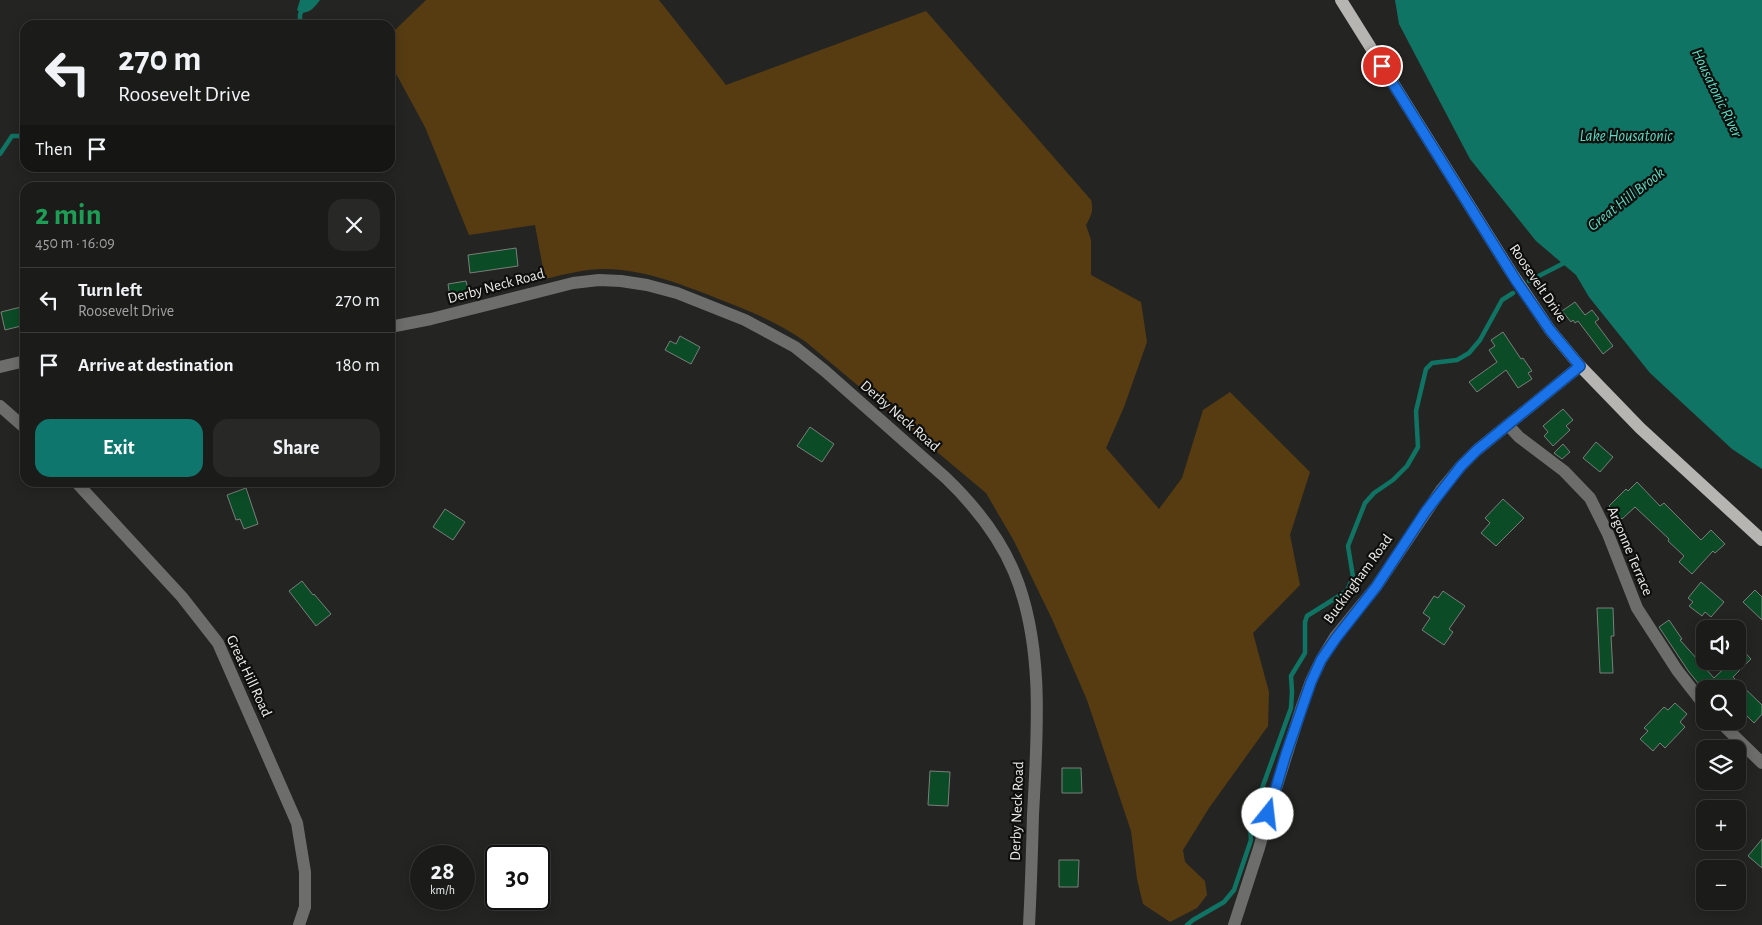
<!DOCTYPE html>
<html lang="en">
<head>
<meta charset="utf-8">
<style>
	body { margin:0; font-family:"Alegreya Sans",sans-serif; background:#282927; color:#f1f3f6; height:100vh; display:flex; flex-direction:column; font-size:19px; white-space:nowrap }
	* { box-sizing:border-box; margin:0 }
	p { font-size:16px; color:#a0a1a2 }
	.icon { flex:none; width:28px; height:28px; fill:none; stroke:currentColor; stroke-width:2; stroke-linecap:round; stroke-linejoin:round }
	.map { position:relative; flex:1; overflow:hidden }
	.panel { position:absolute; left:20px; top:182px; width:375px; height:305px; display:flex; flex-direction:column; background:#1b1c1a; border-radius:15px; box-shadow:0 2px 12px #0003,0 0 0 1px #393a39 }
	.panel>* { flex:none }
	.guide { position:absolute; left:20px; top:20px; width:375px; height:152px; border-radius:15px; box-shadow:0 2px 12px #0003,0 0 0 1px #393a39; background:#1b1c1a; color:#f1f3f6; overflow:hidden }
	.fabs { position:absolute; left:1696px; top:620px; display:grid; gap:10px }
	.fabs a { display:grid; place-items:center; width:50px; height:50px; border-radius:10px; background:#1b1c1a; box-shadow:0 2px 12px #0003,0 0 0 1px #393a39; font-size:25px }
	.speed { position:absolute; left:410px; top:845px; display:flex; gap:10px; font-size:25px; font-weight:700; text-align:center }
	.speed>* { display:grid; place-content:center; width:65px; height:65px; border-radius:50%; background:#1b1c1a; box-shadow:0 2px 12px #0003,0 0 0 1px #393a39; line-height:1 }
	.speed small { font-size:12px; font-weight:400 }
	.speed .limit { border:2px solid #111; border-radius:8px; background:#fff; color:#111 }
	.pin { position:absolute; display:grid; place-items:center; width:42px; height:42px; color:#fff; margin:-21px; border:2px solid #fff; border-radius:50%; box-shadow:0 1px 5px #0007 }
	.me { position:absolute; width:55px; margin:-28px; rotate:16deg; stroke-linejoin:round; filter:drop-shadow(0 0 4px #0008) }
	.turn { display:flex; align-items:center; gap:18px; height:105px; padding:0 15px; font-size:22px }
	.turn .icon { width:65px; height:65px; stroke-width:2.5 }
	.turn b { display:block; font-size:35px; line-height:42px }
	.then { display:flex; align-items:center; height:48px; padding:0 15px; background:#0003; gap:10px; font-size:19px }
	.round { display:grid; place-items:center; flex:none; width:52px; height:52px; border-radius:15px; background:#282927 }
	.overview { display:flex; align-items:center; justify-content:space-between; height:85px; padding:0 15px }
	h1 { font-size:30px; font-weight:700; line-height:38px; color:#1e9e55 }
	.button { display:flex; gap:10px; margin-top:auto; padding:10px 15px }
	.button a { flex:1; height:58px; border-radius:15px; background:#0f766e; color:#fff; font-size:20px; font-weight:700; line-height:58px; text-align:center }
	.button a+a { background:#282927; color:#f1f3f6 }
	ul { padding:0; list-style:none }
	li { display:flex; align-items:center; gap:15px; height:65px; padding:0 15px; border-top:1px solid #393a39 }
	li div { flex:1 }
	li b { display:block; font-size:19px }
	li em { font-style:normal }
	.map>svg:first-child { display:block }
</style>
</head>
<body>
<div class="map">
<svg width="1762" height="925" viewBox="0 0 1762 925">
	<rect width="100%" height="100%" fill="#242522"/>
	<path fill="#573c12" d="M426 0H659L726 85 926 11 1091 200C1094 210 1091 216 1086 225L1091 240V275L1141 302 1147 342 1124 407 1106 448 1159 509 1182 478 1203 410 1230 392 1310 472 1290 535 1300 585 1253 633 1269 692 1268 726 1209 808 1183 850 1185 862 1205 881 1207 895 1197 908 1170 922 1143 904 1137 879 1131 831 1087 700 1052 619 1014 541 986 493 806 342C781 324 752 312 724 301 686 286 647 270 606 269 585 269 565 274 545 279L535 225 469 235 425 127 394 70 390 69V39L393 32Z"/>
	<path fill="#107464" d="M300 0H320C314 8 311 12 301 13L297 10Z
		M1395 0H1762V469L1732 449 1650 373 1589 297 1576 275 1536 241 1470 159 1399 24Z"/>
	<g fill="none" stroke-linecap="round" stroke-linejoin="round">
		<path stroke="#107464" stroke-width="4.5" d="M300 25V15L305 0
			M0 154 12 136H25
			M1529 281 1568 261
			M1187 925 1193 920 1224 902 1234 890 1251 840 1250 825 1256 805 1291 708 1292 692 1291 676 1305 653V622L1307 616 1347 591 1353 577 1348 546 1365 503 1374 493 1393 480 1407 466 1418 447 1416 411 1426 369 1432 363 1457 360 1469 353 1480 340 1502 300 1513 293"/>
	</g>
	<path fill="#0b4b26" stroke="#7a7e7b" d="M516 248 518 266 470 273 468 255Z
		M466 281 469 294 450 297 448 284Z
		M1575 302 1585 315 1592 310 1599 319 1595 322 1613 346 1603 354 1578 321 1575 323 1573 320 1571 322 1562 311Z
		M25 306V325L5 330 1 312Z
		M1503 332 1521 359 1523 358 1532 371 1528 373 1532 379 1518 388 1506 370 1477 392 1469 382 1497 362 1489 350 1495 346 1491 340Z
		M680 336 700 347 691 364 665 350 670 341 676 344Z
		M1563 409 1573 420 1566 426 1570 430 1553 446 1544 436 1548 432 1543 426Z
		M810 427 834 444 822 462 797 446Z
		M1596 442 1613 457 1600 472 1583 458Z
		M1563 444 1570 452 1562 459 1554 453Z
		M1637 482 1660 506 1664 503 1701 540 1711 530 1725 544 1715 553 1713 551 1692 574 1679 562 1684 556 1668 541 1669 539 1635 507 1622 519 1609 506 1626 489 1628 491Z
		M246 488 258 524 244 529 240 519 236 520 227 495Z
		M1503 499 1524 518 1496 546 1481 533 1490 523 1485 518Z
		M445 509 465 522 453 540 433 527Z
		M302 581 313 595 314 594 331 614 316 626 289 591Z
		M1701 582 1724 602 1711 617 1705 612 1702 616 1689 606 1693 602 1688 598Z
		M1755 590 1762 597V620L1743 602Z
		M1443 591 1465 606 1449 629 1453 632 1444 645 1422 630 1430 618 1423 613 1434 596 1438 598Z
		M1597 608H1613L1614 636H1611L1613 673H1600Z
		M1669 620 1682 639 1680 640 1714 678 1732 661H1738V645L1751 659 1733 677 1762 705V714L1754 723 1738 707V689H1703L1689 672 1659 627Z
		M1675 703 1687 714 1680 722 1685 727 1665 748 1660 743 1653 751 1640 739 1648 731 1644 728 1664 707 1668 710Z
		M1062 768H1081L1082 793H1062Z
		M930 771 950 772 948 806 928 805Z
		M1762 839V868L1748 856Z
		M1059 860H1079L1078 887H1059Z"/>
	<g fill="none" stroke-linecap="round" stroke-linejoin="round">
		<path stroke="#6d6d6b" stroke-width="12" d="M390 327 431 319 573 283 599 280 621 281 647 285 677 293 745 320 795 347 825 371 946 478C974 505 999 536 1014 572 1045 646 1037 737 1033 815 1032 852 1031 888 1029 925
			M0 367 25 361
			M0 406 25 428
			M1508 425 1519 437 1564 471 1590 498 1608 534 1637 608 1677 670 1705 706
			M76 482 182 597 218 643 297 823 305 872V907L299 925
			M1719 721 1762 763
			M1234 925 1259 848 1273 798 1301 709 1311 681 1321 660 1335 637 1376 587 1441 490 1461 466 1477 450 1580 366"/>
		<path stroke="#b6b5b2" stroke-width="12" d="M1341 0 1511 272 1550 330 1580 366 1640 428 1762 540"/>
	</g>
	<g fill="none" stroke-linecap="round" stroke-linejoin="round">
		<g stroke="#114b97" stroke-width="12">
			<path id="route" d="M1268 814 1286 754 1311 682 1321 660 1336 638 1376 587 1426 511 1461 466 1477 450 1580 366 1550 330 1517 282 1382 66"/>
		</g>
		<use href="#route" stroke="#1a73e8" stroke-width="9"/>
	</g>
	<g text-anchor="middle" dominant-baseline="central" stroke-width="4.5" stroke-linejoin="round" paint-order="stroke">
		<g font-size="15" fill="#edeeec" stroke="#0e0e0d">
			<text transform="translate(1538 283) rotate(56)">Roosevelt Drive</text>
			<text transform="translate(496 286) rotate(-15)">Derby Neck Road</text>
			<text transform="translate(900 416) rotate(41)">Derby Neck Road</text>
			<text transform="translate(1630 551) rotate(67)">Argonne Terrace</text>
			<text transform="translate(1358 579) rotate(-54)">Buckingham Road</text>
			<text transform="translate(249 676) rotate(65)">Great Hill Road</text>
			<text transform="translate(1017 811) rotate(-88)">Derby Neck Road</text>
		</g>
		<g font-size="16" font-style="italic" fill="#5cdbc2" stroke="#0e0e0d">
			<text transform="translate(1717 93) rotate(64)">Housatonic River</text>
			<text x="1626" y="136">Lake Housatonic</text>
			<text transform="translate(1626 199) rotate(-38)">Great Hill Brook</text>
		</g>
	</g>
</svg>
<div class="fabs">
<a><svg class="icon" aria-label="sound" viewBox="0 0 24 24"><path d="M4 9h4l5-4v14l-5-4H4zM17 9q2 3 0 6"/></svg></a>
<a><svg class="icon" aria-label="search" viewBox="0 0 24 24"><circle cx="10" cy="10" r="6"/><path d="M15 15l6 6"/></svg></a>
<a><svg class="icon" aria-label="layers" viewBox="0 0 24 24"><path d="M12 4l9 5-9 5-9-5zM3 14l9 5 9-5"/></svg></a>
<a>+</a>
<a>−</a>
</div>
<div class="speed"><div>28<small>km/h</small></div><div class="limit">30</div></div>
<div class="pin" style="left:1382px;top:66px;background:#d93025"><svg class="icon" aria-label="arrive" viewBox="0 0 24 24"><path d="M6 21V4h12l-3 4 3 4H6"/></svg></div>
<svg class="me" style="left:1268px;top:814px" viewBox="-20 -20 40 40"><circle r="19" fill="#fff"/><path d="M0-13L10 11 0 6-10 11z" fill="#1a73e8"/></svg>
<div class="guide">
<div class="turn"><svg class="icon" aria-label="left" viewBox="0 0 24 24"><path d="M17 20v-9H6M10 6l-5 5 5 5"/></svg><div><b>270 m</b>Roosevelt Drive</div></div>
<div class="then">Then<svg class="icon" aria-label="arrive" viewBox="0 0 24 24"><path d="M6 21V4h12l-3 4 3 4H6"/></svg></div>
</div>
<section class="panel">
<div class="overview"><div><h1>2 min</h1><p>450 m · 16:09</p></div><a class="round"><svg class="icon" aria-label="close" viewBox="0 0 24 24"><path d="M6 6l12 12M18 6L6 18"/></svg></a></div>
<ul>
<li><svg class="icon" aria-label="left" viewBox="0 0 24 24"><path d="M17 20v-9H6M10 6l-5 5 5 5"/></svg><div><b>Turn left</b><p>Roosevelt Drive</p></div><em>270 m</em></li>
<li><svg class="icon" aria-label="arrive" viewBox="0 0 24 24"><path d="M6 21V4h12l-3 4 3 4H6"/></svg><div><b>Arrive at destination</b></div><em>180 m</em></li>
</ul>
<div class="button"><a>Exit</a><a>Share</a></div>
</section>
</div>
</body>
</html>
